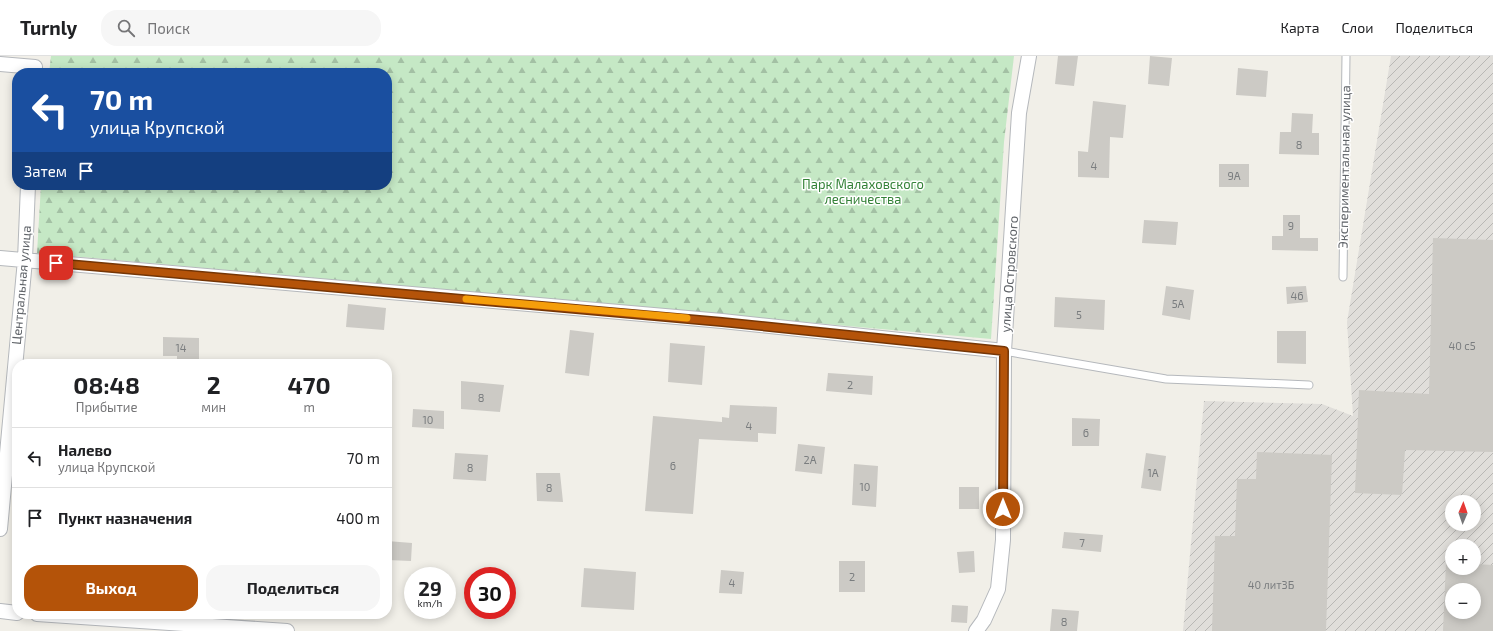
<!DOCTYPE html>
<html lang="ru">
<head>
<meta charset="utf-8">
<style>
	body { margin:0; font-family:"Exo 2",sans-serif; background:#f6f6f6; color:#202124; height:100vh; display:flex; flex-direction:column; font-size:15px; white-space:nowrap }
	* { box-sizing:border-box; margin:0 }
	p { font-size:13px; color:#757577 }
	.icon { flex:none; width:22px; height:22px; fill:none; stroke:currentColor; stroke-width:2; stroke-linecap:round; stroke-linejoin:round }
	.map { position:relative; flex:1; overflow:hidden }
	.sheet { position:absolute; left:12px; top:303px; width:380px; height:260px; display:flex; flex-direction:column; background:#fff; border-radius:16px; box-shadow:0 2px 10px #0003 }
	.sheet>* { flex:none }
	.guide { position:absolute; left:12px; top:12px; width:380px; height:122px; border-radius:16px; box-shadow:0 2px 10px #0003; background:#1a4fa0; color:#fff; overflow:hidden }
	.needle { width:26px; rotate:2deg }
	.controls { position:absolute; left:1445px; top:439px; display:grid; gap:8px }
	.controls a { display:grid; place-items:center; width:36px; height:36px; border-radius:50%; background:#fff; box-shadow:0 2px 10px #0003; font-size:20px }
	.speed { position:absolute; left:404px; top:511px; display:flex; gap:8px; font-size:20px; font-weight:700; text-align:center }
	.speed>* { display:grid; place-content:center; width:52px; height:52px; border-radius:50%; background:#fff; box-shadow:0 2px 10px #0003; line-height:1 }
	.speed small { font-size:10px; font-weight:400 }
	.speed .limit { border:6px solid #d22; background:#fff; color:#111 }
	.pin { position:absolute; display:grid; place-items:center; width:34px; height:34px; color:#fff; margin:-17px; border-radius:8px; box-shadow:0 2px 6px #0006 }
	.me { position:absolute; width:44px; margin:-22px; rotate:0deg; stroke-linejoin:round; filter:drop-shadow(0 0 3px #0008) }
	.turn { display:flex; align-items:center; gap:14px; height:84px; padding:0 12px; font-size:18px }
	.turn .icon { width:52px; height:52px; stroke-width:2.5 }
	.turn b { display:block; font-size:28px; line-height:34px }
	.then { display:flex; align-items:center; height:38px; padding:0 12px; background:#0003; gap:8px; font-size:15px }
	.eta { display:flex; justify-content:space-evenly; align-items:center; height:68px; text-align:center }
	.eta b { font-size:24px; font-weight:700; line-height:28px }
	.primary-button { display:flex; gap:8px; margin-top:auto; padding:8px 12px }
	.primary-button a { flex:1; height:46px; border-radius:16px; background:#b45309; color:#fff; font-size:16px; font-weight:700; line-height:46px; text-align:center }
	.primary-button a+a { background:#f6f6f6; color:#202124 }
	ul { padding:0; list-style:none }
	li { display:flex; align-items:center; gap:12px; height:60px; padding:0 12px; border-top:1px solid #e0e0e0 }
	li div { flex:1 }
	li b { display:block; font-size:15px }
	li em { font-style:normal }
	header { display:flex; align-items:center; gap:24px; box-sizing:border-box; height:56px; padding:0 20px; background:#fff; border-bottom:1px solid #e0e0e0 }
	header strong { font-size:19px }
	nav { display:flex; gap:22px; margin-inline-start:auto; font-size:14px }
	.search { width:280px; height:36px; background:#f6f6f6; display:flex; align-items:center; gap:10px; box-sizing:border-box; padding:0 14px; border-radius:16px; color:#757577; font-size:15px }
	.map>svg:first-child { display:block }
</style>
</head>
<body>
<header>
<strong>Turnly</strong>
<div class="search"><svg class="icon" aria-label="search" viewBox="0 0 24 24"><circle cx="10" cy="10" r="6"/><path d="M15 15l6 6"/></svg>Поиск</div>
<nav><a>Карта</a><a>Слои</a><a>Поделиться</a></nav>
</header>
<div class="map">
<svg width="1493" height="575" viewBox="0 0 1493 575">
	<defs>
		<pattern id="industrial-furrows" width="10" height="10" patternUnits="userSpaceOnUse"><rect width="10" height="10" fill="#e0deda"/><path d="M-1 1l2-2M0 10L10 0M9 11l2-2" fill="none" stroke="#b9b8b5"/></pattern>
		<pattern id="forest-firs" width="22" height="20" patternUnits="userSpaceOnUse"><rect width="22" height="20" fill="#c5e8c5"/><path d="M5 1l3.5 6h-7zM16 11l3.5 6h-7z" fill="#a3c0a4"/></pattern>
	</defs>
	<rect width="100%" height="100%" fill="#f1efe8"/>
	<path fill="url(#industrial-furrows)" fill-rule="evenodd" d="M1391 0H1493V575H1183L1204 345 1322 348 1353 360 1347 266ZM1452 446H1474V468H1452ZM1452 490H1474V512H1452ZM1452 534H1474V556H1452Z"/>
	<path fill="url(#forest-firs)" d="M51 0H1014L1004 86 991 283 37 197 41 129H387V17H49Z"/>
	<path fill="#cccac5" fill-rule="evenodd" d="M1058 0H1078L1074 30 1055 28Z
		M1150 0 1172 2 1169 30 1148 28Z
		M1238 12 1268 15 1266 41 1236 39Z
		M1093 45 1126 49 1123 82 1110 81 1109 122 1078 121V95L1088 96Z
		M1292 57 1313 58 1312 77H1319V99L1279 98 1280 76H1291Z
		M1219 108H1249V131H1219Z
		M1283 159H1300V182H1318V195L1272 194V180H1283Z
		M1144 164 1178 166 1176 189 1142 187Z
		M1433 182 1493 184V396L1405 394 1402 439 1355 437 1359 334 1429 338Z
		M1166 230 1194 234 1190 264 1162 259Z
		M1306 230 1308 246 1287 248 1286 231Z
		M1055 241 1105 244 1104 274 1054 271Z
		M348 248 386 252 384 274 346 271Z
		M570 274 594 277 589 320 565 317Z
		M1277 275H1306V308L1277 307Z
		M163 281 199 282V308H177V300H163Z
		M670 287 705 290 702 329 668 326Z
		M828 317 873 320 872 339 826 335Z
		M461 325 504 329 500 356 461 353Z
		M730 349 777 351 776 378 758 377V386L699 383 693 458 645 455 653 360 722 366V361L729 362Z
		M413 353 444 355V373L412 371Z
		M1072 362 1100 363 1099 390H1072Z
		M798 388 825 391 822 418 795 415Z
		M1257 396 1332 399 1326 575H1212L1215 480H1235L1237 423H1256Z
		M455 397 488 399 486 425 453 423Z
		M1146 397 1166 400 1161 435 1141 432Z
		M854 408 878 410 876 451 852 449Z
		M536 417H560L563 446 537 445Z
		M959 431H979V453H959Z
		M1064 476 1103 479 1101 496 1062 492Z
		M387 485 412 487 411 505 387 504Z
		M974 495 975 516 959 517 957 496Z
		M839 505H865V536H839Z
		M1446 507H1452V512H1474V508L1493 509V575H1443ZM1452 534H1474V556H1452Z
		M584 512 636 516 634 554 581 551Z
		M721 514 744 516 742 538 719 537Z
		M952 549 968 550 967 567 951 566Z
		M1052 553 1079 555 1077 575H1050Z"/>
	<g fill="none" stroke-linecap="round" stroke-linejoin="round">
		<g stroke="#b5b8bc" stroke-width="9">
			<path id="service" d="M1343 221 1346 0
				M1004 295 1166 323 1309 329"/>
		</g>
		<g stroke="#b5b8bc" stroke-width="16">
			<path id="minor" d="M0 8 35 11
				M0 202 722 265 1004 295
				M0 473 25 204 28 129
				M0 555 17 557
				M37 558 287 575
				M976 575 984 564 998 533 1003 484 1004 295 1019 57 1029 0"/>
		</g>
		<use href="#service" stroke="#fff" stroke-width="7"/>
		<use href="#minor" stroke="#fff" stroke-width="14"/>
	</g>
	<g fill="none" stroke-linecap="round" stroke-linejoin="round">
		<g stroke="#753606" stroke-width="10">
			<path id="route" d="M56 207 722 266 1004 295 1003 453"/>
		</g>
		<use href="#route" stroke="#b45309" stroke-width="7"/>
		<path stroke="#f59e0b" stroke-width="7" d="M466 243 687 262"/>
	</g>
	<g text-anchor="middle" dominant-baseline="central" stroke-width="3" stroke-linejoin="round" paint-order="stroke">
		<g font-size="11" fill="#7a7d7f">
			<text x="1299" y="88">8</text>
			<text x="1094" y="109">4</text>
			<text x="1234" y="119">9А</text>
			<text x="1291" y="169">9</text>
			<text x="1297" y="239">46</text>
			<text x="1178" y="247">5А</text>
			<text x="1079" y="258">5</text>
			<text x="1462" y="289">40 с5</text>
			<text x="181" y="291">14</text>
			<text x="850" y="328">2</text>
			<text x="481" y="341">8</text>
			<text x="428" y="363">10</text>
			<text x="749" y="369">4</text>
			<text x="1086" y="376">6</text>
			<text x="810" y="403">2А</text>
			<text x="673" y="409">6</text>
			<text x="470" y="411">8</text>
			<text x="1153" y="416">1А</text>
			<text x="865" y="430">10</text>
			<text x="549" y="431">8</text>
			<text x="1082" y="486">7</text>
			<text x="852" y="520">2</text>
			<text x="732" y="526">4</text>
			<text x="1271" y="528">40 лит3Б</text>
			<text x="1064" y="565">8</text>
		</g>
		<g font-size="13" fill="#5f6368" stroke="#fff">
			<text transform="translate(1344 111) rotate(-89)">Экспериментальная улица</text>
			<text transform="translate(1009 218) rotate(-86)">улица Островского</text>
			<text transform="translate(21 229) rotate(-85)">Центральная улица</text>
		</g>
		<g font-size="13" fill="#348238" stroke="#fff">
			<text x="863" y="128">Парк Малаховского<tspan x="863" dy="15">лесничества</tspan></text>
		</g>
	</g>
</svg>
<div class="controls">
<a><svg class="needle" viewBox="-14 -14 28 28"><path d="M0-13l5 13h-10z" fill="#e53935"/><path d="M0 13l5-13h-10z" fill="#757577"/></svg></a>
<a>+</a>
<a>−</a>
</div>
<div class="speed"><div>29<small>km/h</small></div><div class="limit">30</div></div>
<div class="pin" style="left:56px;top:207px;background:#d93025"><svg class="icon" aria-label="arrive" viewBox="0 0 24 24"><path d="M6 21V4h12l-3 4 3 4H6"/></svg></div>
<svg class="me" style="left:1003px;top:453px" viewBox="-20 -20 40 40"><circle r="17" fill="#b45309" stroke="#fff" stroke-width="3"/><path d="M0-11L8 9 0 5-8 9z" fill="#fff"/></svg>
<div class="guide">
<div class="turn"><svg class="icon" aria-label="left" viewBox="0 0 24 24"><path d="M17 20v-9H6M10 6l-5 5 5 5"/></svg><div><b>70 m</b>улица Крупской</div></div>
<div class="then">Затем<svg class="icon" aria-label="arrive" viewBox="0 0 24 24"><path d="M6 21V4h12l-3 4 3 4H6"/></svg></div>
</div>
<section class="sheet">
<div class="eta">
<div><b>08:48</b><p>Прибытие</p></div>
<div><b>2</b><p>мин</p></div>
<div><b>470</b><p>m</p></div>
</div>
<ul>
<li><svg class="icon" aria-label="left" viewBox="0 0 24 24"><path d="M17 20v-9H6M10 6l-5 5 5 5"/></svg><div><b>Налево</b><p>улица Крупской</p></div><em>70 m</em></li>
<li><svg class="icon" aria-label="arrive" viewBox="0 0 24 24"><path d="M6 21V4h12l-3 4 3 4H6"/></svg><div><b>Пункт назначения</b></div><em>400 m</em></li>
</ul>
<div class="primary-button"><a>Выход</a><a>Поделиться</a></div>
</section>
</div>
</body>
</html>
